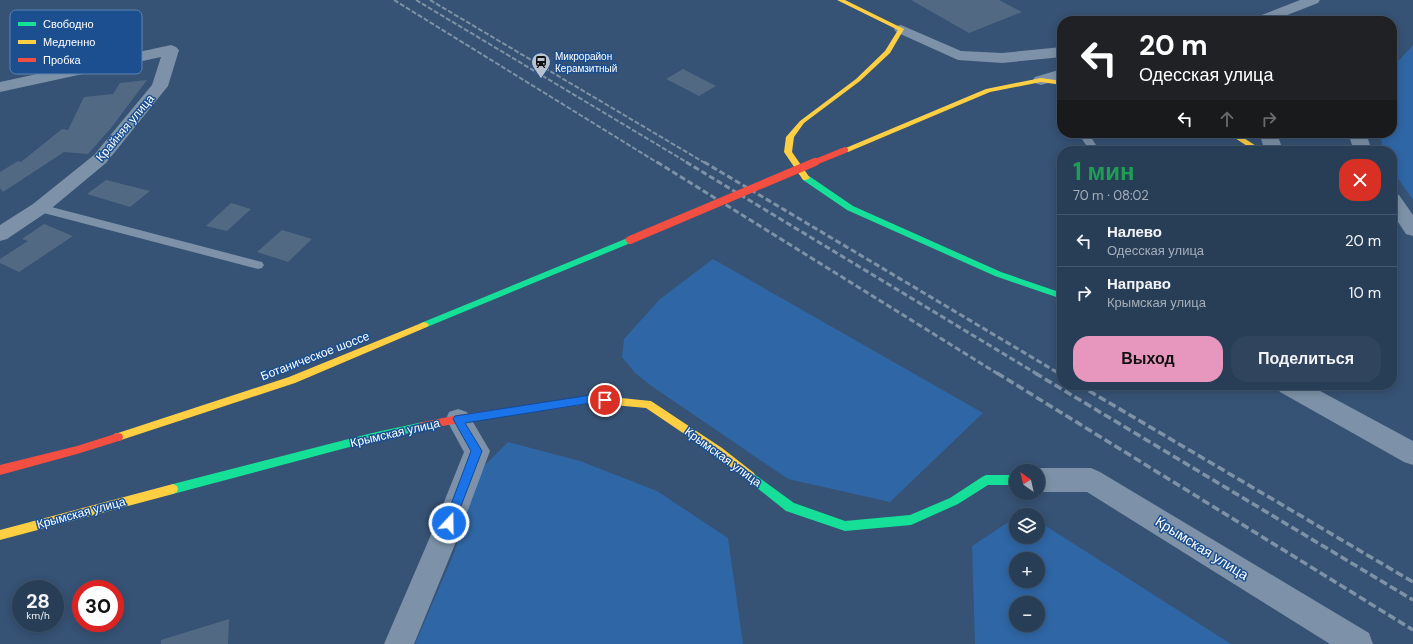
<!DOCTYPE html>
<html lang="ru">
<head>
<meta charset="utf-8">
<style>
	body { margin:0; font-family:"DM Sans",sans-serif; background:#30455d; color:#f1f3f6; height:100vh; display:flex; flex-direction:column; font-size:15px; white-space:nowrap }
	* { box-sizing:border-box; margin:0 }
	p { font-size:13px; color:#a5aeba }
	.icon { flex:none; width:22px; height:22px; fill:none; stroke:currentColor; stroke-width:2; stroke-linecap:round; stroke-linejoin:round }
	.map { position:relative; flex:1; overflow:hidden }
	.sheet { position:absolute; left:1057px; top:146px; width:340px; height:244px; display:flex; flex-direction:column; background:#283e57; border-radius:16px; box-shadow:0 2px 10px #0003,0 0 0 1px #44576d }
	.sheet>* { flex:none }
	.guide { position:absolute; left:1057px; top:16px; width:340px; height:122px; border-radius:16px; box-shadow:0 2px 10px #0003,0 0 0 1px #44576d; background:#202124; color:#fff; overflow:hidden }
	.needle { width:26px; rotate:326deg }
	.buttons { position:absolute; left:1009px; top:464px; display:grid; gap:8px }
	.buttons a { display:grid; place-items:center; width:36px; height:36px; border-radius:50%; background:#283e57; box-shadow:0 2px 10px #0003,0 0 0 1px #44576d; font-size:20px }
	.speed { position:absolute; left:12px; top:580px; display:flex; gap:8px; font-size:20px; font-weight:700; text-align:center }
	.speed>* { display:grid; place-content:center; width:52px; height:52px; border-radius:50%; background:#283e57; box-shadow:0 2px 10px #0003,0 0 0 1px #44576d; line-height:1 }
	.speed small { font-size:10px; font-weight:400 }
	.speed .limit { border:6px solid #d22; background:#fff; color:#111 }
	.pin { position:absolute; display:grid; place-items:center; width:34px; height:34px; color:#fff; margin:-17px; border:2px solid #fff; border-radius:50%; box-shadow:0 1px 4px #0007 }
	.me { position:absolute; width:44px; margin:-22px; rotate:21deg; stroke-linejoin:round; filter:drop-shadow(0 0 3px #0008) }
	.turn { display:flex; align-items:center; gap:14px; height:84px; padding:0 16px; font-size:18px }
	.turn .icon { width:52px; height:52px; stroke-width:2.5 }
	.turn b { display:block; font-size:28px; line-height:34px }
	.lanes { display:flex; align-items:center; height:38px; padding:0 16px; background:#0003; justify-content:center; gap:20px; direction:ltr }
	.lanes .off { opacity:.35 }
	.round { display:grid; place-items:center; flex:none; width:42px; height:42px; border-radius:16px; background:#30455d }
	.headline { display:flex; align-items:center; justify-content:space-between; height:68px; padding:0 16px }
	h1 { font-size:24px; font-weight:700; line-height:30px; color:#1e9e55 }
	.button { display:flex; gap:8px; margin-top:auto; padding:8px 16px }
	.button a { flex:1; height:46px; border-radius:16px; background:#e797bd; color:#111; font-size:16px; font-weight:700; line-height:46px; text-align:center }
	.button a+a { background:#30455d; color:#f1f3f6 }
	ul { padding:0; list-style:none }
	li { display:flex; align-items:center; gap:12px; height:52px; padding:0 16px; border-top:1px solid #44576d }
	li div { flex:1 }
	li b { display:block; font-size:15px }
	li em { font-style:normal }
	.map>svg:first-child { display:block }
</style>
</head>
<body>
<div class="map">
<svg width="1413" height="644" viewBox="0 0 1413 644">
	<rect width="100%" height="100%" fill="#365274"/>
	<path fill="#2f66a5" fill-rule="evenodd" d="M1413 45V200L1392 170V151H1383L1380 133H1392V68Z
		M713 259 983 413 890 502 788 479 653 387 635 373 622 357 624 339 660 299Z
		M508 442 580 461 657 491 728 538 743 644H415L454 553 482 468Z
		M1016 517V537H1038V521L1231 644H975L972 546ZM1016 559H1038V581H1016ZM1016 603H1038V625H1016Z"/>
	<path fill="#526984" d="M911 0H999L1022 12 969 33Z
		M683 69 716 86 699 96 666 79Z
		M147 80 111 128 88 154 64 152 3 192 0 188V172L18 161 21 162 62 129 68 130 84 97 113 94 120 83Z
		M106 180 150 191 130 207 87 194Z
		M231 203 251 209 227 231 206 226Z
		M44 224 73 236 19 272 0 263V259L28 241 22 239Z
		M282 230 312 239 288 262 257 252Z
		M229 619 228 644H161V640Z"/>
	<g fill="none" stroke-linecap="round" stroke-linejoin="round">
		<path fill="#7d92a8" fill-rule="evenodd" d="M1078 133H1088L1100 151H1090Z
			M40 204 258 261 262 262 264 265 262 268 258 269 36 211 34 208 36 205Z"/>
		<path fill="#7d92a8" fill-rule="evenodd" d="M1300 0H1320L1318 3 1272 21H1252L1254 18Z
			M901 25 961 51 1002 53 1062 47V57L1002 63 958 60 896 32 894 29 896 26Z
			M171 45 176 47 179 50 168 86 106 163 47 212 7 239 0 241V225L33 204 94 155 152 85 161 57 0 92V82Z
			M1062 69V79L1041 85 1035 83 1033 80 1035 77Z
			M1259 133H1277L1283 151H1265Z
			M1348 133H1366L1372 151H1354Z
			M1392 193 1399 195 1413 215V236L1406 234 1392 213Z
			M1276 385H1309L1413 441V465L1404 462 1280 392Z
			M458 409 467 412 490 451 458 537 414 644H384L430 537 464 452 446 419 449 412Z
			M1038 468H1091L1100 472 1369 633 1373 644H1330L1087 492H1038V471H1031Z"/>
		<path fill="#16e098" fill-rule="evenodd" d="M803 176H809L853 206 1001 272 1062 293V299L995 276 847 210 803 180Z
			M630 237 633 238 634 240 633 242 427 327H421L419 325 421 323Z
			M423 422 427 423 428 426 427 429 423 430 372 441 173 494 169 492 168 489 169 486 173 484 372 433Z
			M750 471 794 503 845 521 910 515 950 498 982 477 986 475H1016V485H988L958 504 911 525 845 531 786 511 746 479 745 476 746 473Z"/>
		<path fill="#ffcf43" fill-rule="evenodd" d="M837 0H845L904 29 890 53 860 81 804 123 794 137 792 152 810 178 806 180H803L784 152 786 137 800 121 856 79 885 51 898 30Z
			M1041 78 1062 81V85L1041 82 990 92 848 152H845L841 150 986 89Z
			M1227 133H1236L1264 151H1255Z
			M424 322 427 323 429 325 427 327 295 383 118 441 114 440 113 437 114 434 118 433 289 377Z
			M591 395 651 401 722 448 754 473 755 476 754 479 750 481 746 479 714 454 646 408 591 403 574 406 571 405 569 402 571 399Z
			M173 484 177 486 178 489 177 492 173 494 0 540V530Z"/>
		<path fill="#f24e42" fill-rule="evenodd" d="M574 398 577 399 579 402 577 405 574 406 458 423 423 430 419 429 418 426 419 423 423 422 458 415Z
			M118 433 122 434 123 437 122 440 77 454 0 475V465L77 446Z"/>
		<path stroke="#7e92a7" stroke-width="2" stroke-dasharray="5 2" stroke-linecap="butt" d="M394 0 658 163
			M416 0 688 163
			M430 0 705 163"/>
		<path stroke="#7e92a7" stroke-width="3" stroke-dasharray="6 3" stroke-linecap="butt" d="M657 162 998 374
			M686 162 1037 374
			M704 162 1060 374"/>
		<path stroke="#7e92a7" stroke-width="3.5" stroke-dasharray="8 3.5" stroke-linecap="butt" d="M997 373 1413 630
			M1035 373 1413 600
			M1058 373 1062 375
			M1079 385 1413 582"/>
		<path stroke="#f24e42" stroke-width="6" d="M813 163 845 150"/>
		<path stroke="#f24e42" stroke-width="8" d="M630 240 815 162"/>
	</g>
	<path fill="#1a73e8" stroke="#114b97" d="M591 395 609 398 610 400 609 403H591L465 423 482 451 453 527 449 528 445 527 444 523 471 451 453 419 455 416Z"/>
	<defs>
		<g id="station-pin" transform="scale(1)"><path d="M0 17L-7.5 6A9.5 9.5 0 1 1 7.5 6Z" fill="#b9c2ce" stroke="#1b4f8f"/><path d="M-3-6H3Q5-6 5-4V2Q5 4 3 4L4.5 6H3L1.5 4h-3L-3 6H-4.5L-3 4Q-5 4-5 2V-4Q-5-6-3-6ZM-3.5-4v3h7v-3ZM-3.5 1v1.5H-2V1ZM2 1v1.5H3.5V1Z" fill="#111"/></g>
	</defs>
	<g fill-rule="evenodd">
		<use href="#station-pin" x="541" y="62"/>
	</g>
	<g text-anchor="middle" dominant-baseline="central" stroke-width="3" stroke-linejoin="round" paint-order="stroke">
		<g font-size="10" fill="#fff" stroke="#1b4f8f" text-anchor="start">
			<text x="555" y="56">Микрорайон<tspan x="555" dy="12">Керамзитный</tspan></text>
		</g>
		<g font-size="12" fill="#fff" stroke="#1b4f8f">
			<text transform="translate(125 128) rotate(-50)">Крайняя улица</text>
			<text transform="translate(315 356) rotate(-21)">Ботаническое шоссе</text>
			<text transform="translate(395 433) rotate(-13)">Крымская улица</text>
			<text transform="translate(723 457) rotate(36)">Крымская улица</text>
			<text transform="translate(81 513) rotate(-15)">Крымская улица</text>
		</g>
		<g font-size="14" fill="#fff" stroke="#1b4f8f">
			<text transform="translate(1202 548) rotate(32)">Крымская улица</text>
		</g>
	</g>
	<rect x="10" y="10" width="132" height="64" rx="6" fill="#1b4f8f" stroke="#5f84b1" stroke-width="1"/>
	<rect x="18" y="22" width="18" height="4" fill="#16e098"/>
	<rect x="18" y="40" width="18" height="4" fill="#ffcf43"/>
	<rect x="18" y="58" width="18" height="4" fill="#f24e42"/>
	<g font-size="11" fill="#fff">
		<text x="43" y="28">Свободно</text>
		<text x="43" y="46">Медленно</text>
		<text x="43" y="64">Пробка</text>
	</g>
</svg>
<div class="buttons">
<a><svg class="needle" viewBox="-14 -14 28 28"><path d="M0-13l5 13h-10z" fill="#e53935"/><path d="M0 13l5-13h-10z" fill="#a5aeba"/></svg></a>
<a><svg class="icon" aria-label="layers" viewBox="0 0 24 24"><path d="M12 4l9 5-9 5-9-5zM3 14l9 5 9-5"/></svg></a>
<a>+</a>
<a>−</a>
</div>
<div class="speed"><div>28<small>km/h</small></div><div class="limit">30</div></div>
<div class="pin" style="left:605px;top:400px;background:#d93025"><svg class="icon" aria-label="arrive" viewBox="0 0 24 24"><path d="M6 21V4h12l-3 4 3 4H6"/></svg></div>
<svg class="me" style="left:449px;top:523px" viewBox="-20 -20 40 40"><circle r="17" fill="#1a73e8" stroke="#fff" stroke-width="3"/><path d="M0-11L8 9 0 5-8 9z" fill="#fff"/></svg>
<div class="guide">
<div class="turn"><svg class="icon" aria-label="left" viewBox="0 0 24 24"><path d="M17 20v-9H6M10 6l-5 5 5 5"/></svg><div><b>20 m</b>Одесская улица</div></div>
<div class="lanes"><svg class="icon" aria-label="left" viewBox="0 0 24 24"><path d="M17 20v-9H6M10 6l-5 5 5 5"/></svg><svg class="icon off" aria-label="ahead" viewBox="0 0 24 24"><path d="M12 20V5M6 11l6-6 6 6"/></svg><svg class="icon off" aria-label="right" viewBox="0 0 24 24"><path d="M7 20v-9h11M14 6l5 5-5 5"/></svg></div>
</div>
<section class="sheet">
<div class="headline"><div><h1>1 мин</h1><p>70 m · 08:02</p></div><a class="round" style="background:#d93025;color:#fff"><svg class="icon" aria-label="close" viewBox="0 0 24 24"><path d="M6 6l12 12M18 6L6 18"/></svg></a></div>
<ul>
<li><svg class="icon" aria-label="left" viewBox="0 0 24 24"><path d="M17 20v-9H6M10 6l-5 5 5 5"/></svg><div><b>Налево</b><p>Одесская улица</p></div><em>20 m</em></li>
<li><svg class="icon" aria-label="right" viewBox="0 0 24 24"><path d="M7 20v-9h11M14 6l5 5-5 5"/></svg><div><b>Направо</b><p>Крымская улица</p></div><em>10 m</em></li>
</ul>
<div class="button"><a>Выход</a><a>Поделиться</a></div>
</section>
</div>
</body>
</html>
